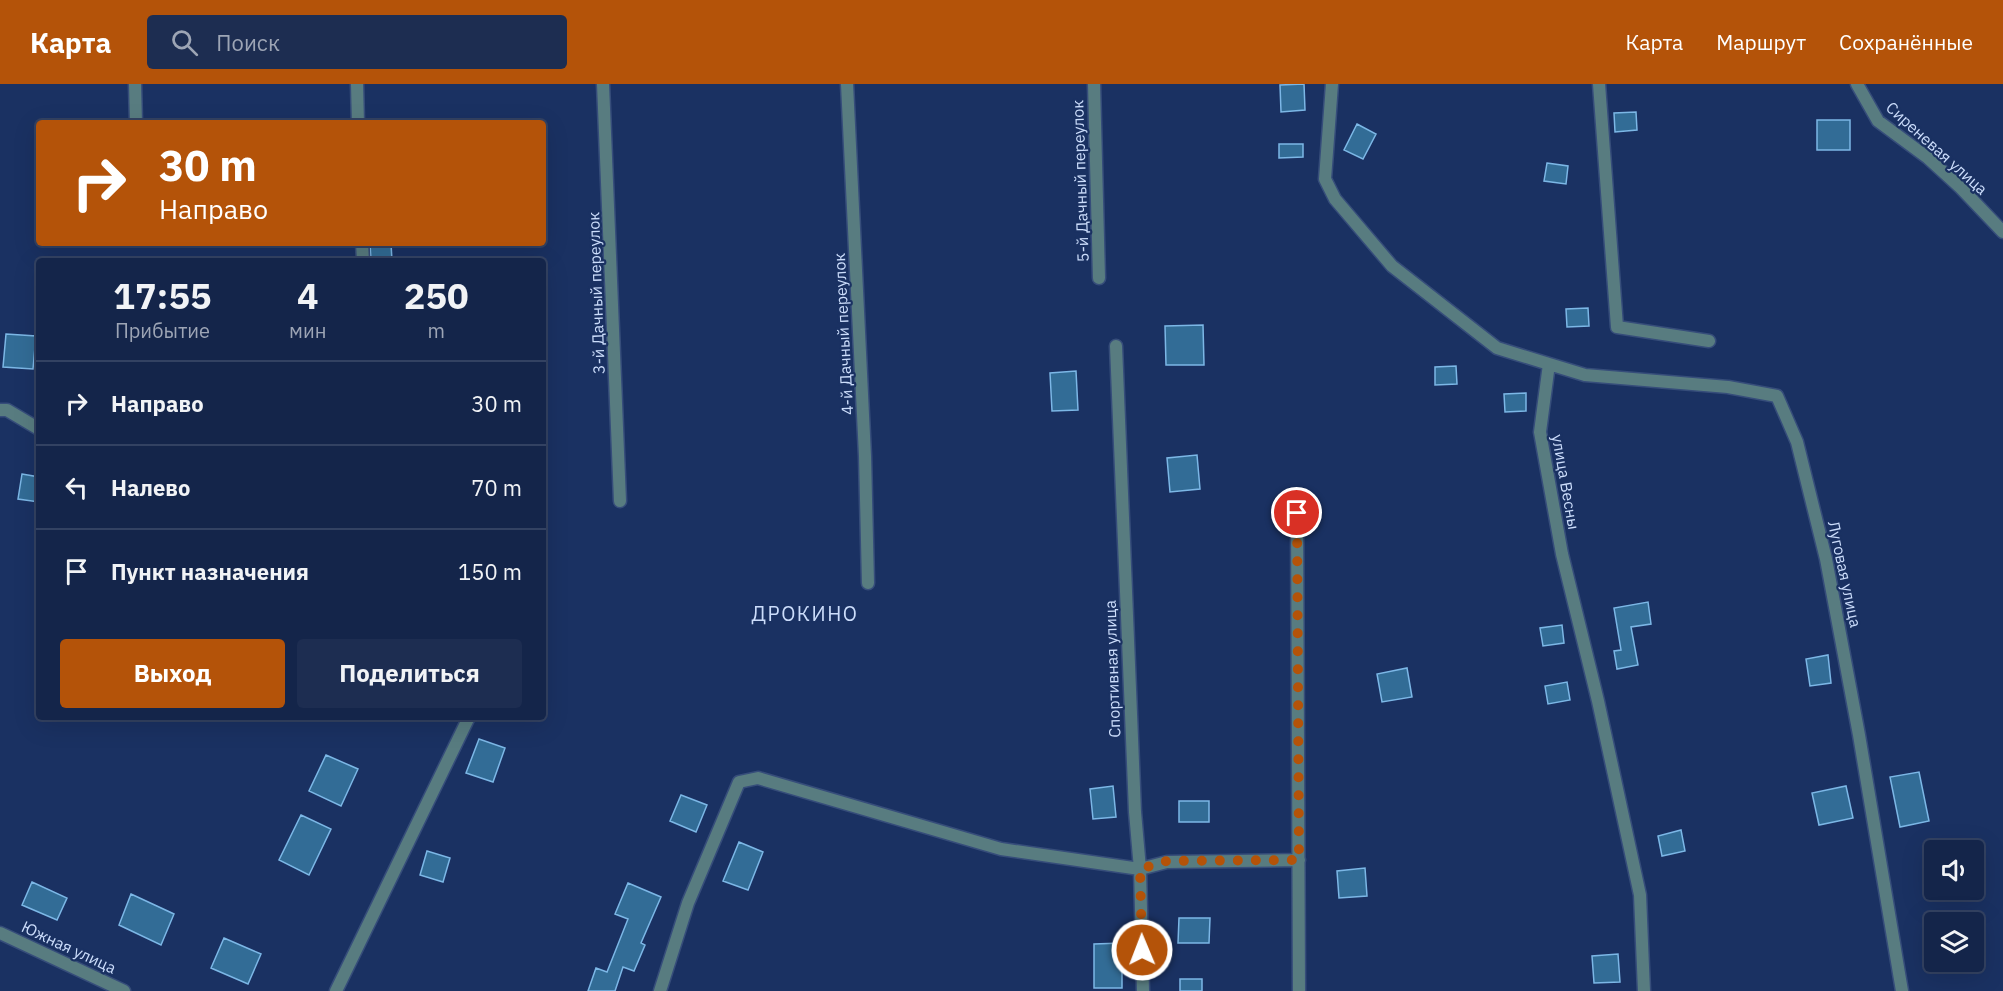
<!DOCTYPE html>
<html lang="ru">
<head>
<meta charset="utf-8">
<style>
	body { margin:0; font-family:"IBM Plex Sans",sans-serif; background:#1d2d51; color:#f1f3f6; height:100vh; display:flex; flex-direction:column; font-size:22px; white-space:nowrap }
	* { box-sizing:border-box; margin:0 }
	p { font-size:20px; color:#9da5b5 }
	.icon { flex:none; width:33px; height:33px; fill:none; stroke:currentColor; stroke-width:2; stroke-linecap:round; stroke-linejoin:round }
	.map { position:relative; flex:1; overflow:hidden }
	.details { position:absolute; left:36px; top:174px; width:510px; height:462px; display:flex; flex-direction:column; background:#14254a; border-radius:6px; box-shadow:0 6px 24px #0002,0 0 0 2px #334262 }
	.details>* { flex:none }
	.guide { position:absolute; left:36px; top:36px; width:510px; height:126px; border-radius:6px; box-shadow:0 6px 24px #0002,0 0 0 2px #334262; background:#b45309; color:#fff; overflow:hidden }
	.tools { position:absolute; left:1924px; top:756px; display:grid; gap:12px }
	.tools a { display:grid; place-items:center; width:60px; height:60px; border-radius:6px; background:#14254a; box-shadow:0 6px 24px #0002,0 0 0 2px #334262; font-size:30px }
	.pin { position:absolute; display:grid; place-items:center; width:51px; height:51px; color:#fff; margin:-26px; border:3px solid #fff; border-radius:50%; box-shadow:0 2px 6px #0007 }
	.me { position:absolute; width:66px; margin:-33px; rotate:359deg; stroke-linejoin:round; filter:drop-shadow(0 0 4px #0008) }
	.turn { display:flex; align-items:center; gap:21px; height:126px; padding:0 24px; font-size:27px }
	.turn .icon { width:78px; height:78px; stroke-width:2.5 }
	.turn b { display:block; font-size:42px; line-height:51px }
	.eta { display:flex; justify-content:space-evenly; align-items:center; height:102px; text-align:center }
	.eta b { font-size:36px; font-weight:700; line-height:42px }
	.action { display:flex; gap:12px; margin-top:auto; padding:12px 24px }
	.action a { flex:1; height:69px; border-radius:6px; background:#b45309; color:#fff; font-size:24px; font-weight:700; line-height:69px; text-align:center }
	.action a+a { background:#1d2d51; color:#f1f3f6 }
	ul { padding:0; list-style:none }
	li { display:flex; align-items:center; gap:18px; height:84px; padding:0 24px; border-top:2px solid #334262 }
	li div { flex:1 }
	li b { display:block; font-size:22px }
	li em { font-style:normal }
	header { display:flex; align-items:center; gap:36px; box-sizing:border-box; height:84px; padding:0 30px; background:#b45309; color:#fff }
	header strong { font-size:28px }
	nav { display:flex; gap:33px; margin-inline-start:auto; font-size:21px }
	.search { width:420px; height:54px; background:#1d2d51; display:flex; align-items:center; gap:15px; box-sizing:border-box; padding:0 21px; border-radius:6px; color:#9da5b5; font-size:22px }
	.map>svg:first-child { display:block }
</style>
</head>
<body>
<header>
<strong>Карта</strong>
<div class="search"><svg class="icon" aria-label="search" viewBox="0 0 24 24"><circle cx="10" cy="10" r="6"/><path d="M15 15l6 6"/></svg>Поиск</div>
<nav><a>Карта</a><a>Маршрут</a><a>Сохранённые</a></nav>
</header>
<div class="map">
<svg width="2003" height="907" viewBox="0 0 2003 907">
	<rect width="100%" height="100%" fill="#1a3162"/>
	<path fill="#326c96" stroke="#7cb7e6" stroke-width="1.5" d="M1304 0 1305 26 1281 28 1280 1Z
		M1636 28 1637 46 1615 48 1614 29Z
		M1817 36H1850V66H1817Z
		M1357 40 1376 50 1363 75 1344 66Z
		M1279 60H1303V73L1279 74Z
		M1547 79 1568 82 1566 100 1544 97Z
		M370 159H391L392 177H371Z
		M1588 224 1589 242 1567 243 1566 225Z
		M1203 241 1204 281H1166L1165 242Z
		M6 250 36 252 33 285 3 283Z
		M1456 282 1457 300 1435 301V283Z
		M1076 287 1078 326 1052 327 1050 289Z
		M1526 309V327L1505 328 1504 310Z
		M1197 371 1200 405 1170 408 1167 374Z
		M22 390 39 393V418L18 415Z
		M1648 518 1651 540 1631 543 1638 581 1617 585 1614 567 1621 566 1614 524Z
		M1562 541 1564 559 1543 562 1540 544Z
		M1828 571 1831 599 1810 602 1806 575Z
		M1407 584 1412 613 1382 618 1377 590Z
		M1567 598 1570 616 1548 620 1545 602Z
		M479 655 505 664 493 698 466 689Z
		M326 671 358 685 341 722 309 707Z
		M1919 688 1929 737 1900 743 1890 693Z
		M1113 702 1116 733 1093 735 1090 705Z
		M1846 702 1853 734 1819 741 1812 709Z
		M681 711 707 721 696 748 670 737Z
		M1179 717H1209V738H1179Z
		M301 731 331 745 309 791 279 776Z
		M1681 746 1685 767 1662 772 1658 752Z
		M739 758 763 768 748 806 723 797Z
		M427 767 450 774 443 798 420 791Z
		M1365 784 1367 812 1339 814 1337 787Z
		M32 798 67 814 57 836 22 821Z
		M628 799 661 813 641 859 645 861 634 887 623 883 615 907H588L596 884 607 888 628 835 615 830Z
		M131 810 174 830 161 861 119 841Z
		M1179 834H1210L1209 859H1178Z
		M224 854 261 870 248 900 211 884Z
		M1122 859V904H1094V860Z
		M1618 870 1620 898 1594 899 1592 872Z
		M1180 895H1202V907H1180Z"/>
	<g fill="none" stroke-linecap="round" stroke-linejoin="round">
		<g stroke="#364d7a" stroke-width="15">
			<path id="street" d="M135 0 136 39
				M357 0 358 39
				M603 0 620 417
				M847 0 865 372 868 499
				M1094 0 1099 194
				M1332 0 1325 95 1335 115 1392 182 1497 264 1549 280 1540 348 1562 470 1598 617 1640 811 1644 907
				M1599 0 1617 243 1709 257
				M1857 0 1878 37 1928 74 1961 104 2003 148
				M362 159 363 177
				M1116 262 1135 728 1140 785 1143 907
				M1549 280 1585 291 1728 303 1777 312 1797 358 1826 475 1859 651 1902 907
				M0 326H7L39 345
				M1297 429 1299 907
				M0 849 124 907
				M336 907 469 633
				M660 907 688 819 739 698 758 694 1001 765 1140 785 1167 778 1299 776"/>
		</g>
		<use href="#street" stroke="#587c80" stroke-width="12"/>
	</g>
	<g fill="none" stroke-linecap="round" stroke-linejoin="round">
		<path stroke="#b45309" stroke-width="10" stroke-dasharray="0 18" d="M1142 866 1140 785 1167 777 1299 776 1297 429"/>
	</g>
	<g text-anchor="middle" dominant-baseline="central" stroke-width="4.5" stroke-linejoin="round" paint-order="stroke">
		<g font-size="16" fill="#ccddfb" stroke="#1a3162">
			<text transform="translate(1937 64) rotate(42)">Сиреневая улица</text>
			<text transform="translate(1080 97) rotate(-92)">5-й Дачный переулок</text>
			<text transform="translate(596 209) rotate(-92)">3-й Дачный переулок</text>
			<text transform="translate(843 250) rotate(-93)">4-й Дачный переулок</text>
			<text transform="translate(1566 398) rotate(80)">улица Весны</text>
			<text transform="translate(1845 490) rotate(78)">Луговая улица</text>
			<text transform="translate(1112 585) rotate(-92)">Спортивная улица</text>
			<text transform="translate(69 863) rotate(25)">Южная улица</text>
		</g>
		<g font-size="20" letter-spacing="1.5" fill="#ccddfb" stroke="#1a3162">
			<text x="805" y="529">ДРОКИНО</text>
		</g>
	</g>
</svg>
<div class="tools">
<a><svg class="icon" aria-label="sound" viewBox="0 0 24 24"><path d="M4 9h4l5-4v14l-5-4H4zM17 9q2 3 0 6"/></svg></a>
<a><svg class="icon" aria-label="layers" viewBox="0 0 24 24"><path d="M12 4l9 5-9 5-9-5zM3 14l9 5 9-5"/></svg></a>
</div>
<div class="pin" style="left:1297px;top:429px;background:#d93025"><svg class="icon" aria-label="arrive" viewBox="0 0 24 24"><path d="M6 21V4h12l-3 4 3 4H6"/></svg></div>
<svg class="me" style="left:1142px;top:866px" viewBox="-20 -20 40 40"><circle r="17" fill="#b45309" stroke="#fff" stroke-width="3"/><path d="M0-11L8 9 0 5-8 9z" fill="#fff"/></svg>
<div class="guide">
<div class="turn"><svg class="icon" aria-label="right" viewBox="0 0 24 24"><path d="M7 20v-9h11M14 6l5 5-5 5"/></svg><div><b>30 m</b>Направо</div></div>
</div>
<section class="details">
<div class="eta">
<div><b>17:55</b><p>Прибытие</p></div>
<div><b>4</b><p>мин</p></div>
<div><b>250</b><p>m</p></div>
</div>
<ul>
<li><svg class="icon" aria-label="right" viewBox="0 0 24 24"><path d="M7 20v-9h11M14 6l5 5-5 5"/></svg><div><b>Направо</b></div><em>30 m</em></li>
<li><svg class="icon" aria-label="left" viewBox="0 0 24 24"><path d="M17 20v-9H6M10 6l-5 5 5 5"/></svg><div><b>Налево</b></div><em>70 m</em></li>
<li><svg class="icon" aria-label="arrive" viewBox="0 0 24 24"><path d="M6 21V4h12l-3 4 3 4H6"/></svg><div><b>Пункт назначения</b></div><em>150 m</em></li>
</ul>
<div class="action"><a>Выход</a><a>Поделиться</a></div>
</section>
</div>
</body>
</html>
